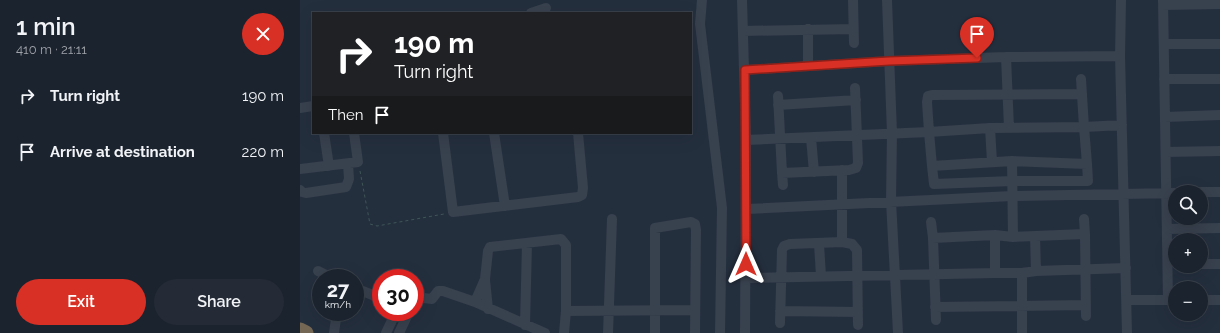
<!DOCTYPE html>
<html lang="en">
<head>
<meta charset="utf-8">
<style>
	body { margin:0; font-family:Raleway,sans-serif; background:#242b36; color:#f1f3f6; height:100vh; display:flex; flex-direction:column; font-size:15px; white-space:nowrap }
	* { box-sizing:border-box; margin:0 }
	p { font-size:13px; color:#a0a4aa }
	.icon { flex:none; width:22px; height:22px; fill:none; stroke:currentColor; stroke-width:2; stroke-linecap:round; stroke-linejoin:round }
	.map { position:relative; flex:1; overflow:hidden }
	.drawer { display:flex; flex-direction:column; background:#1b232e; width:300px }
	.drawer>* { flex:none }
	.guide { position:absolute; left:12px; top:12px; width:380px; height:122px; border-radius:0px; box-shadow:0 4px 16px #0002,0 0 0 1px #39404a; background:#202124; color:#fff; overflow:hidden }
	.tools { position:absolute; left:868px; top:185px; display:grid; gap:8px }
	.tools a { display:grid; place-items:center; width:40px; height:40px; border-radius:50%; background:#1b232e; box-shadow:0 4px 16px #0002,0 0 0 1px #39404a; font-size:20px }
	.speed { position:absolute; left:12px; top:269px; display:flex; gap:8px; font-size:20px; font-weight:700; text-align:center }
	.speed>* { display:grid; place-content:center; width:52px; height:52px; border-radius:50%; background:#1b232e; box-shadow:0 4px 16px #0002,0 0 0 1px #39404a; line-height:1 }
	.speed small { font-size:10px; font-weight:400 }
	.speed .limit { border:6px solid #d22; background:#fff; color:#111 }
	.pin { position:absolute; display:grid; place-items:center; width:34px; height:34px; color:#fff; margin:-41px -17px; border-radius:50% 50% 50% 0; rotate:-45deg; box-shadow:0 0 4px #0007 }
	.pin .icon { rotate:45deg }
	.me { position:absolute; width:44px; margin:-22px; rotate:0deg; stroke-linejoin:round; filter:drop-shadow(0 0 3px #0008) }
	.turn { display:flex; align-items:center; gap:14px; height:84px; padding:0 16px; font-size:18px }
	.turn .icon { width:52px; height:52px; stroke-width:2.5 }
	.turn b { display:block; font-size:28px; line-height:34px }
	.then { display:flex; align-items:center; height:38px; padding:0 16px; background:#0003; gap:8px; font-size:15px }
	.round { display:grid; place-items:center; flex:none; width:42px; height:42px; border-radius:21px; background:#242b36 }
	.head { display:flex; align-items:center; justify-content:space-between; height:68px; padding:0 16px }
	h1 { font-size:24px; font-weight:600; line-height:30px }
	.cta { display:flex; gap:8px; margin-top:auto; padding:8px 16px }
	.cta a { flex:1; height:46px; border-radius:24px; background:#d93025; color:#fff; font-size:16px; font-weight:600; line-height:46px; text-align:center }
	.cta a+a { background:#242b36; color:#f1f3f6 }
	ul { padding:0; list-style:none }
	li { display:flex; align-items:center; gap:12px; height:56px; padding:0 16px }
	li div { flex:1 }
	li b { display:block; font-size:15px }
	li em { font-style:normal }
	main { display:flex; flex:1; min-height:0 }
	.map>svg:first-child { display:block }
</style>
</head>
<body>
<main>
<section class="drawer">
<div class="head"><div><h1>1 min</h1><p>410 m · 21:11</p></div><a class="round" style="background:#d93025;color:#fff"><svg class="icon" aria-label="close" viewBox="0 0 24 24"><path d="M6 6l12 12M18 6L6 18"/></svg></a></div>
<ul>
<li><svg class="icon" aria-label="right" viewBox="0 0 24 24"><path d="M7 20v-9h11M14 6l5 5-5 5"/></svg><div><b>Turn right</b></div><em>190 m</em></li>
<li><svg class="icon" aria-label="arrive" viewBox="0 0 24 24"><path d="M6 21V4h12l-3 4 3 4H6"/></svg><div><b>Arrive at destination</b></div><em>220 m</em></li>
</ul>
<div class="cta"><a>Exit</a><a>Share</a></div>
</section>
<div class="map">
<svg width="920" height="333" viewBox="0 0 920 333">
	<rect width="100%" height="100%" fill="#242f3e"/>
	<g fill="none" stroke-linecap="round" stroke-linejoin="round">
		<path stroke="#3f5557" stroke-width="1" stroke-dasharray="3 3" stroke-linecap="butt" d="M60 171 70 224 77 226 144 214"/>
		<path stroke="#38414e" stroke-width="10" d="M402 0 400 24 422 208 420 333
			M442 0 446 140 445 333
			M553 0 554 43
			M587 0 592 133 591 201 598 333
			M821 0 820 56 827 333
			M863 0 868 300
			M863 5 920 4
			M231 13 246 8
			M443 31 553 29
			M864 44H920
			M706 57 709 128
			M508 66V29
			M445 70 589 61 706 57 820 56
			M781 79 784 127 822 125
			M864 79H920
			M478 96 482 173 549 170 556 168 558 163 555 88
			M478 105 556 100
			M0 108 13 106
			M865 117 920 115
			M690 128 692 162
			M24 133 29 166
			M143 133 153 212 278 197 282 195 283 188 278 133
			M194 133 205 206
			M511 138 514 172
			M446 140 629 132 627 102 628 96 632 95 782 94
			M866 152 920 151
			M712 161 632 166 629 132 690 128 784 127 787 164 712 161 713 237 735 236 736 271 722 273V333
			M632 166 634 184 712 181H788L787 164
			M0 169 58 162 54 133
			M542 170V242L552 244 557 250 558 325
			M482 173 483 185
			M0 190 2 192 6 193 46 187 49 179 48 164
			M901 192H920
			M447 209 712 196 875 193
			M784 219 785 234
			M631 222 633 238
			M867 229 920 228
			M735 236 785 234 786 316
			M713 237 695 235V273H722
			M519 244 521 276
			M901 264H920
			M18 271 32 278
			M736 271 826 268
			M446 278 695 273
			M185 280 188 309
			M55 288 75 296
			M115 297 132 299 138 291H143L175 302 245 333
			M826 300H875
			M901 300H920
			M175 302 185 279 188 251 190 247 261 239 266 245V311L264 333
			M635 307 786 305
			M266 311 394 310
			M480 311 558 312
			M636 320 633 238 695 235
			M480 323 482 250 484 246 490 244 542 242
			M225 325 227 243
			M34 333 37 312
			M86 333 96 312
			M99 333 109 312
			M308 333 312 219
			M355 333V228L391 222 395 224 396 230 395 333"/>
		<path stroke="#746855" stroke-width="15" d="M0 330 6 333"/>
	</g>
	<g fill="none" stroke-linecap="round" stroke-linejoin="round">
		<g stroke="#8d1f18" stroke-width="10">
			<path id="route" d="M446 264 445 70 589 61 677 58"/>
		</g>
		<use href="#route" stroke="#d93025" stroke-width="7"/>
	</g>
</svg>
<div class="tools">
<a><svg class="icon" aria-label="search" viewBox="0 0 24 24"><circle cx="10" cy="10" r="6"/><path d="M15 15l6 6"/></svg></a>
<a>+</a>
<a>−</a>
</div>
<div class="speed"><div>27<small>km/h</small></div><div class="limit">30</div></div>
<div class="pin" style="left:677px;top:58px;background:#d93025"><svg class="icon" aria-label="arrive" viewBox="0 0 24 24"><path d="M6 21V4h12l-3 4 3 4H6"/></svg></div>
<svg class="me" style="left:446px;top:264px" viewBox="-20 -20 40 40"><path d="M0-17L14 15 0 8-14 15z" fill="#d93025" stroke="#fff" stroke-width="4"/></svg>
<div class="guide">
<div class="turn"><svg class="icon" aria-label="right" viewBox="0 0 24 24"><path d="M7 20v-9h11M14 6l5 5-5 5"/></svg><div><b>190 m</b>Turn right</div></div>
<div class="then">Then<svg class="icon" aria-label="arrive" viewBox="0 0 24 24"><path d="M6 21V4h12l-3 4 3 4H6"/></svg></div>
</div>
</div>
</main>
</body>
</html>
